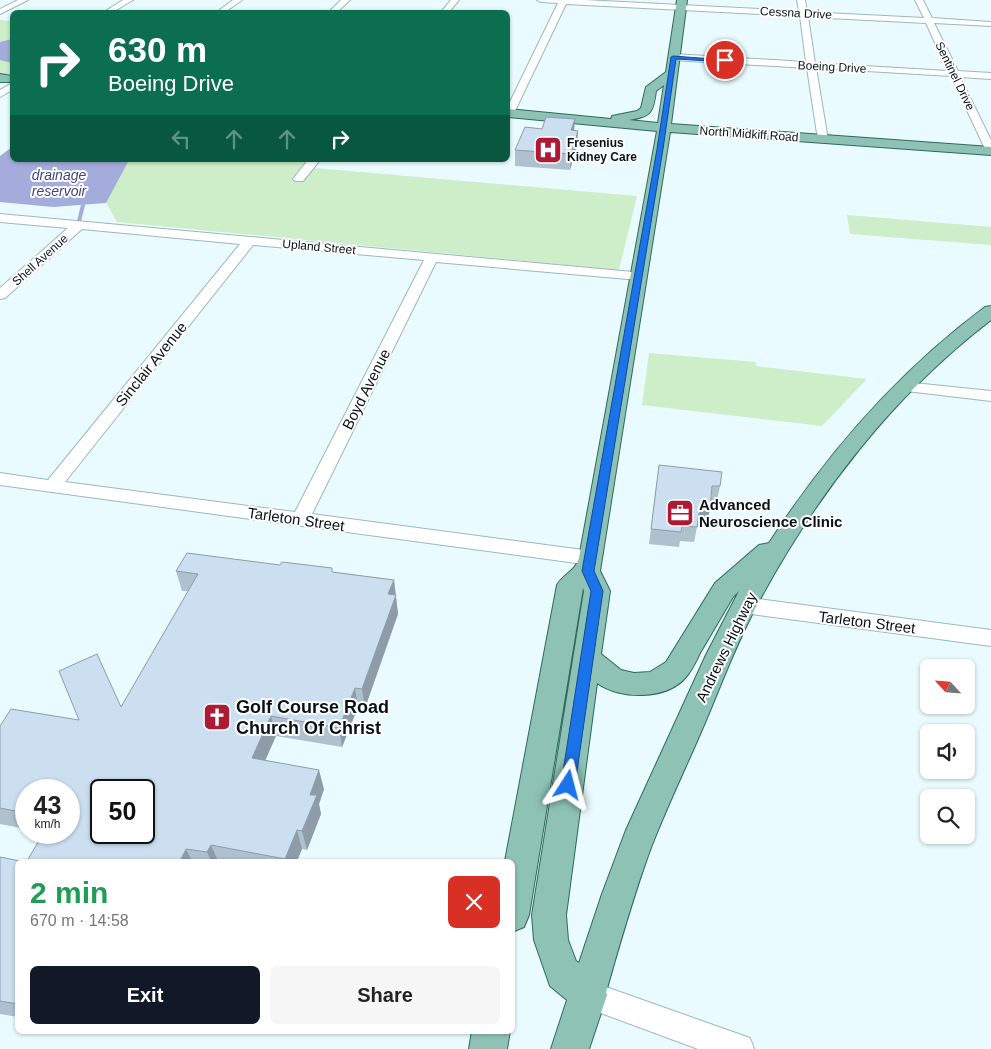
<!DOCTYPE html>
<html lang="en">
<head>
<meta charset="utf-8">
<style>
	body { margin:0; font-family:Arial,sans-serif; background:#f6f6f6; color:#222; height:100vh; display:flex; flex-direction:column; font-size:19px; white-space:nowrap }
	* { box-sizing:border-box; margin:0 }
	p { font-size:16px; color:#767676 }
	.icon { flex:none; width:28px; height:28px; fill:none; stroke:currentColor; stroke-width:2; stroke-linecap:round; stroke-linejoin:round }
	.map { position:relative; flex:1; overflow:hidden }
	.details { position:absolute; left:15px; top:859px; width:500px; height:175px; display:flex; flex-direction:column; background:#fff; border-radius:8px; box-shadow:0 1px 4px #0004 }
	.details>* { flex:none }
	.banner { position:absolute; left:10px; top:10px; width:500px; height:152px; border-radius:8px; box-shadow:0 1px 4px #0004; background:#0b6e4f; color:#fff; overflow:hidden }
	.needle { width:32px; rotate:296deg }
	.controls { position:absolute; left:920px; top:659px; display:grid; gap:10px }
	.controls a { display:grid; place-items:center; width:55px; height:55px; border-radius:8px; background:#fff; box-shadow:0 1px 4px #0004; font-size:25px }
	.speed { position:absolute; left:15px; top:779px; display:flex; gap:10px; font-size:25px; font-weight:700; text-align:center }
	.speed>* { display:grid; place-content:center; width:65px; height:65px; border-radius:50%; background:#fff; box-shadow:0 1px 4px #0004; line-height:1 }
	.speed small { font-size:12px; font-weight:400 }
	.speed .limit { border:2px solid #111; border-radius:8px; background:#fff; color:#111 }
	.pin { position:absolute; display:grid; place-items:center; width:42px; height:42px; color:#fff; margin:-21px; border:2px solid #fff; border-radius:50%; box-shadow:0 1px 5px #0007 }
	.me { position:absolute; width:55px; margin:-28px; rotate:9deg; stroke-linejoin:round; filter:drop-shadow(0 0 4px #0008) }
	.turn { display:flex; align-items:center; gap:18px; height:105px; padding:0 15px; font-size:22px }
	.turn .icon { width:65px; height:65px; stroke-width:2.5 }
	.turn b { display:block; font-size:35px; line-height:42px }
	.lanes { display:flex; align-items:center; height:48px; padding:0 15px; background:#0003; justify-content:center; gap:25px; direction:ltr }
	.lanes .off { opacity:.35 }
	.round { display:grid; place-items:center; flex:none; width:52px; height:52px; border-radius:8px; background:#f6f6f6 }
	.summary { display:flex; align-items:center; justify-content:space-between; height:85px; padding:0 15px }
	h1 { font-size:30px; font-weight:600; line-height:38px; color:#1e9e55 }
	.action { display:flex; gap:10px; margin-top:auto; padding:10px 15px }
	.action a { flex:1; height:58px; border-radius:8px; background:#111827; color:#fff; font-size:20px; font-weight:600; line-height:58px; text-align:center }
	.action a+a { background:#f6f6f6; color:#222 }
	.map>svg:first-child { display:block }
</style>
</head>
<body>
<div class="map">
<svg width="991" height="1049" viewBox="0 0 991 1049">
	<rect width="100%" height="100%" fill="#e9fbfe"/>
	<path fill="#ceedc9" d="M0 20 12 21V74H0Z
		M126 160H309L303 167 637 196 619 270 117 222 106 203Z
		M847 215 991 227V245L850 234Z
		M649 353 756 362V366L867 379 822 426 642 405Z"/>
	<path fill="#a4acdb" d="M12 39V63L0 60V42Z
		M12 147V160H129L106 203 53 207 0 202V156Z"/>
	<g fill="none" stroke-linecap="round" stroke-linejoin="round">
		<path stroke="#a4acdb" stroke-width="4" d="M79 221 83 205"/>
		<g stroke="#9bb8be" stroke-width="2">
			<path id="minor" d="M18 0H28L0 14V9Z
				M123 0H133L113 12H104Z
				M233 0H242L225 12H217Z
				M341 0H350L337 12H329Z
				M451 0H459L449 12H441Z
				M537 0H584L799 11 797 0H805L807 12 924 18 915 0H923L932 18 991 22V26L934 23 958 71 991 73V79L960 77 991 140V154L986 151 951 76 816 68 828 140 823 143 818 140 807 68 673 60 669 57 673 54 806 62 800 16 566 4 514 113 508 116V106L558 3 541 2ZM808 17 926 23 948 71 815 63Z
				M12 83V90L0 97V90Z
				M308 160H320L303 181H295L293 179Z
				M0 214 644 273 646 276 639 280 436 262 312 514 591 551 598 553 601 558 598 563 591 565 0 485V473L48 480 240 244 82 229 5 298 0 299V288L68 228 0 222ZM253 245 424 260 295 512 65 482Z
				M904 382 991 391V401L898 390 896 387 898 384Z
				M744 597 991 630V646L744 613 737 610 734 605 737 600Z
				M589 981 750 1038 754 1049H698L579 1005 575 995 579 985Z"/>
		</g>
		<g stroke="#2e6a5d" stroke-width="2">
			<path id="major" d="M677 0H687L671 124 991 147V155L670 132 600 571 610 591 601 654 621 670 634 673 650 672 666 662 715 583 759 545 769 543C828 452 898 372 985 307L991 306V320C893 395 815 496 757 605 736 644 721 685 704 725 687 765 668 804 652 845 634 893 620 943 606 992L607 995 589 1049H551L567 1000 550 986 534 940 532 915 584 591 583 588 529 915 524 927 512 932V861H505L557 585C564 573 575 572 579 558L657 131 508 117V109L611 119 612 116 637 111 641 108 646 87 666 72ZM664 85 658 123 629 120C651 116 653 114 656 91ZM739 591 706 655 626 830 602 894 579 963 576 961 568 940 566 915 597 683C620 700 667 700 686 677 692 670 696 661 700 653 711 634 722 616 733 597Z
				M0 74 12 76V82H0Z
				M472 1031H510L507 1049H469Z"/>
		</g>
		<use href="#minor" fill="#fff" fill-rule="evenodd"/>
		<use href="#major" fill="#8ec2b5" fill-rule="evenodd"/>
	</g>
	<path fill="#afc0cf" d="M574 130 578 131 577 146 570 170 515 166V150Z
		M657 480 720 486 717 501H711L706 525 697 527 694 542 680 541 679 547 649 544Z
		M176 571 333 572 394 580 398 614 365 708 358 707 342 747 276 736 265 760 324 789 319 804 321 814 307 850 302 849 297 861H27L69 832 26 790V829L0 824V726L79 720 121 707 188 591H182Z
		M0 857 18 861V1017L0 1014Z"/>
	<path fill="#8e9ca9" d="M575 119 574 134 571 130Z
		M578 131 577 146 570 170 571 154Z
		M710 510 706 525 697 527 699 513Z
		M394 580 398 614 365 708 362 689 388 594Z
		M355 688 358 707 342 747 339 728Z
		M271 716 276 736 258 777 252 758Z
		M319 770 324 789 319 804 321 814 307 850 302 831 310 795Z
		M297 830 302 849 297 861H286L285 859Z
		M211 845 218 861H211L207 852Z
		M186 849 192 861H180Z"/>
	<path fill="#cbdff1" stroke="#8e9ca9" fill-rule="evenodd" d="M546 117 575 119 571 130 578 131 571 154 515 150 525 127 542 129Z
		M659 465 722 472 720 486H712L710 510 699 513 697 527 682 526 681 532 651 529Z
		M187 553 280 565 282 562 332 568V572L394 580 388 594 396 595 362 689 355 688 339 728 271 716 252 758 319 770 310 795H317L302 831 297 830 285 859 211 845 207 852 186 849 180 861H27L44 832H69V790H26V813L0 808V726L11 709 79 720 59 671 97 654 121 707 198 574 176 571ZM101 790H144V832H101Z
		M0 857 20 861H18V1004L0 1001Z"/>
	<path fill="#1a73e8" stroke="#114b97" d="M673 56 727 60 725 62 676 59 663 149 594 571 603 591 575 785 573 789 568 791 563 789 561 785 591 591 582 571 657 149 671 57Z"/>
	<defs>
		<g id="hospital-square" transform="scale(1.4375)"><rect x="-9" y="-9" width="18" height="18" rx="4" fill="#ae1933" stroke="#fff"/><path d="M-5-5h3v3.5h4V-5h3V5h-3V1.5h-4V5h-3Z" fill="#fff"/></g>
		<g id="office-square" transform="scale(1.4375)"><rect x="-9" y="-9" width="18" height="18" rx="4" fill="#ae1933" stroke="#fff"/><path d="M-6-3h4V-5.5h4V-3h4V5H-6ZM-1-4.5V-3h2v-1.5ZM-6 0V1H6V0Z" fill="#fff"/></g>
		<g id="church-square" transform="scale(1.4375)"><rect x="-9" y="-9" width="18" height="18" rx="4" fill="#ae1933" stroke="#fff"/><path d="M-1.2-6h2.4v3.5h3.3v2.4h-3.3V6h-2.4V-.1h-3.3v-2.4h3.3Z" fill="#fff"/></g>
	</defs>
	<g fill-rule="evenodd">
		<use href="#hospital-square" x="548" y="150"/>
		<use href="#office-square" x="680" y="513"/>
		<use href="#church-square" x="217" y="717"/>
	</g>
	<g text-anchor="middle" dominant-baseline="central" stroke-width="4" stroke-linejoin="round" paint-order="stroke">
		<g font-size="12" fill="#081214" stroke="#fff">
			<text transform="translate(796 13) rotate(3)">Cessna Drive</text>
			<text transform="translate(832 67) rotate(3)">Boeing Drive</text>
			<text transform="translate(955 76) rotate(64)">Sentinel Drive</text>
			<text transform="translate(749 134) rotate(4)">North Midkiff Road</text>
			<text transform="translate(319 247) rotate(5)">Upland Street</text>
			<text transform="translate(40 260) rotate(-42)">Shell Avenue</text>
		</g>
		<g font-size="12" font-weight="bold" fill="#081214" stroke="#fff" text-anchor="start">
			<text x="567" y="143">Fresenius<tspan x="567" dy="14">Kidney Care</tspan></text>
		</g>
		<g font-size="14" font-style="italic" fill="#414682" stroke="#fff">
			<text x="59" y="175">drainage<tspan x="59" dy="16">reservoir</tspan></text>
		</g>
		<g font-size="15" fill="#081214" stroke="#fff">
			<text transform="translate(151 364) rotate(-51)">Sinclair Avenue</text>
			<text transform="translate(366 389) rotate(-63)">Boyd Avenue</text>
			<text transform="translate(296 519) rotate(8)">Tarleton Street</text>
			<text transform="translate(867 622) rotate(7)">Tarleton Street</text>
			<text transform="translate(726 647) rotate(-64)">Andrews Highway</text>
		</g>
		<g font-size="15" font-weight="bold" fill="#081214" stroke="#fff" text-anchor="start">
			<text x="699" y="504">Advanced<tspan x="699" dy="17">Neuroscience Clinic</tspan></text>
		</g>
		<g font-size="18" font-weight="bold" fill="#081214" stroke="#fff" text-anchor="start">
			<text x="236" y="707">Golf Course Road<tspan x="236" dy="21">Church Of Christ</tspan></text>
		</g>
	</g>
</svg>
<div class="controls">
<a><svg class="needle" viewBox="-14 -14 28 28"><path d="M0-13l5 13h-10z" fill="#e53935"/><path d="M0 13l5-13h-10z" fill="#767676"/></svg></a>
<a><svg class="icon" aria-label="sound" viewBox="0 0 24 24"><path d="M4 9h4l5-4v14l-5-4H4zM17 9q2 3 0 6"/></svg></a>
<a><svg class="icon" aria-label="search" viewBox="0 0 24 24"><circle cx="10" cy="10" r="6"/><path d="M15 15l6 6"/></svg></a>
</div>
<div class="speed"><div>43<small>km/h</small></div><div class="limit">50</div></div>
<div class="pin" style="left:725px;top:60px;background:#d93025"><svg class="icon" aria-label="arrive" viewBox="0 0 24 24"><path d="M6 21V4h12l-3 4 3 4H6"/></svg></div>
<svg class="me" style="left:568px;top:785px" viewBox="-20 -20 40 40"><path d="M0-17L14 15 0 8-14 15z" fill="#1a73e8" stroke="#fff" stroke-width="4"/></svg>
<div class="banner">
<div class="turn"><svg class="icon" aria-label="right" viewBox="0 0 24 24"><path d="M7 20v-9h11M14 6l5 5-5 5"/></svg><div><b>630 m</b>Boeing Drive</div></div>
<div class="lanes"><svg class="icon off" aria-label="left" viewBox="0 0 24 24"><path d="M17 20v-9H6M10 6l-5 5 5 5"/></svg><svg class="icon off" aria-label="ahead" viewBox="0 0 24 24"><path d="M12 20V5M6 11l6-6 6 6"/></svg><svg class="icon off" aria-label="ahead" viewBox="0 0 24 24"><path d="M12 20V5M6 11l6-6 6 6"/></svg><svg class="icon" aria-label="right" viewBox="0 0 24 24"><path d="M7 20v-9h11M14 6l5 5-5 5"/></svg></div>
</div>
<section class="details">
<div class="summary"><div><h1>2 min</h1><p>670 m · 14:58</p></div><a class="round" style="background:#d93025;color:#fff"><svg class="icon" aria-label="close" viewBox="0 0 24 24"><path d="M6 6l12 12M18 6L6 18"/></svg></a></div>
<div class="action"><a>Exit</a><a>Share</a></div>
</section>
</div>
</body>
</html>
